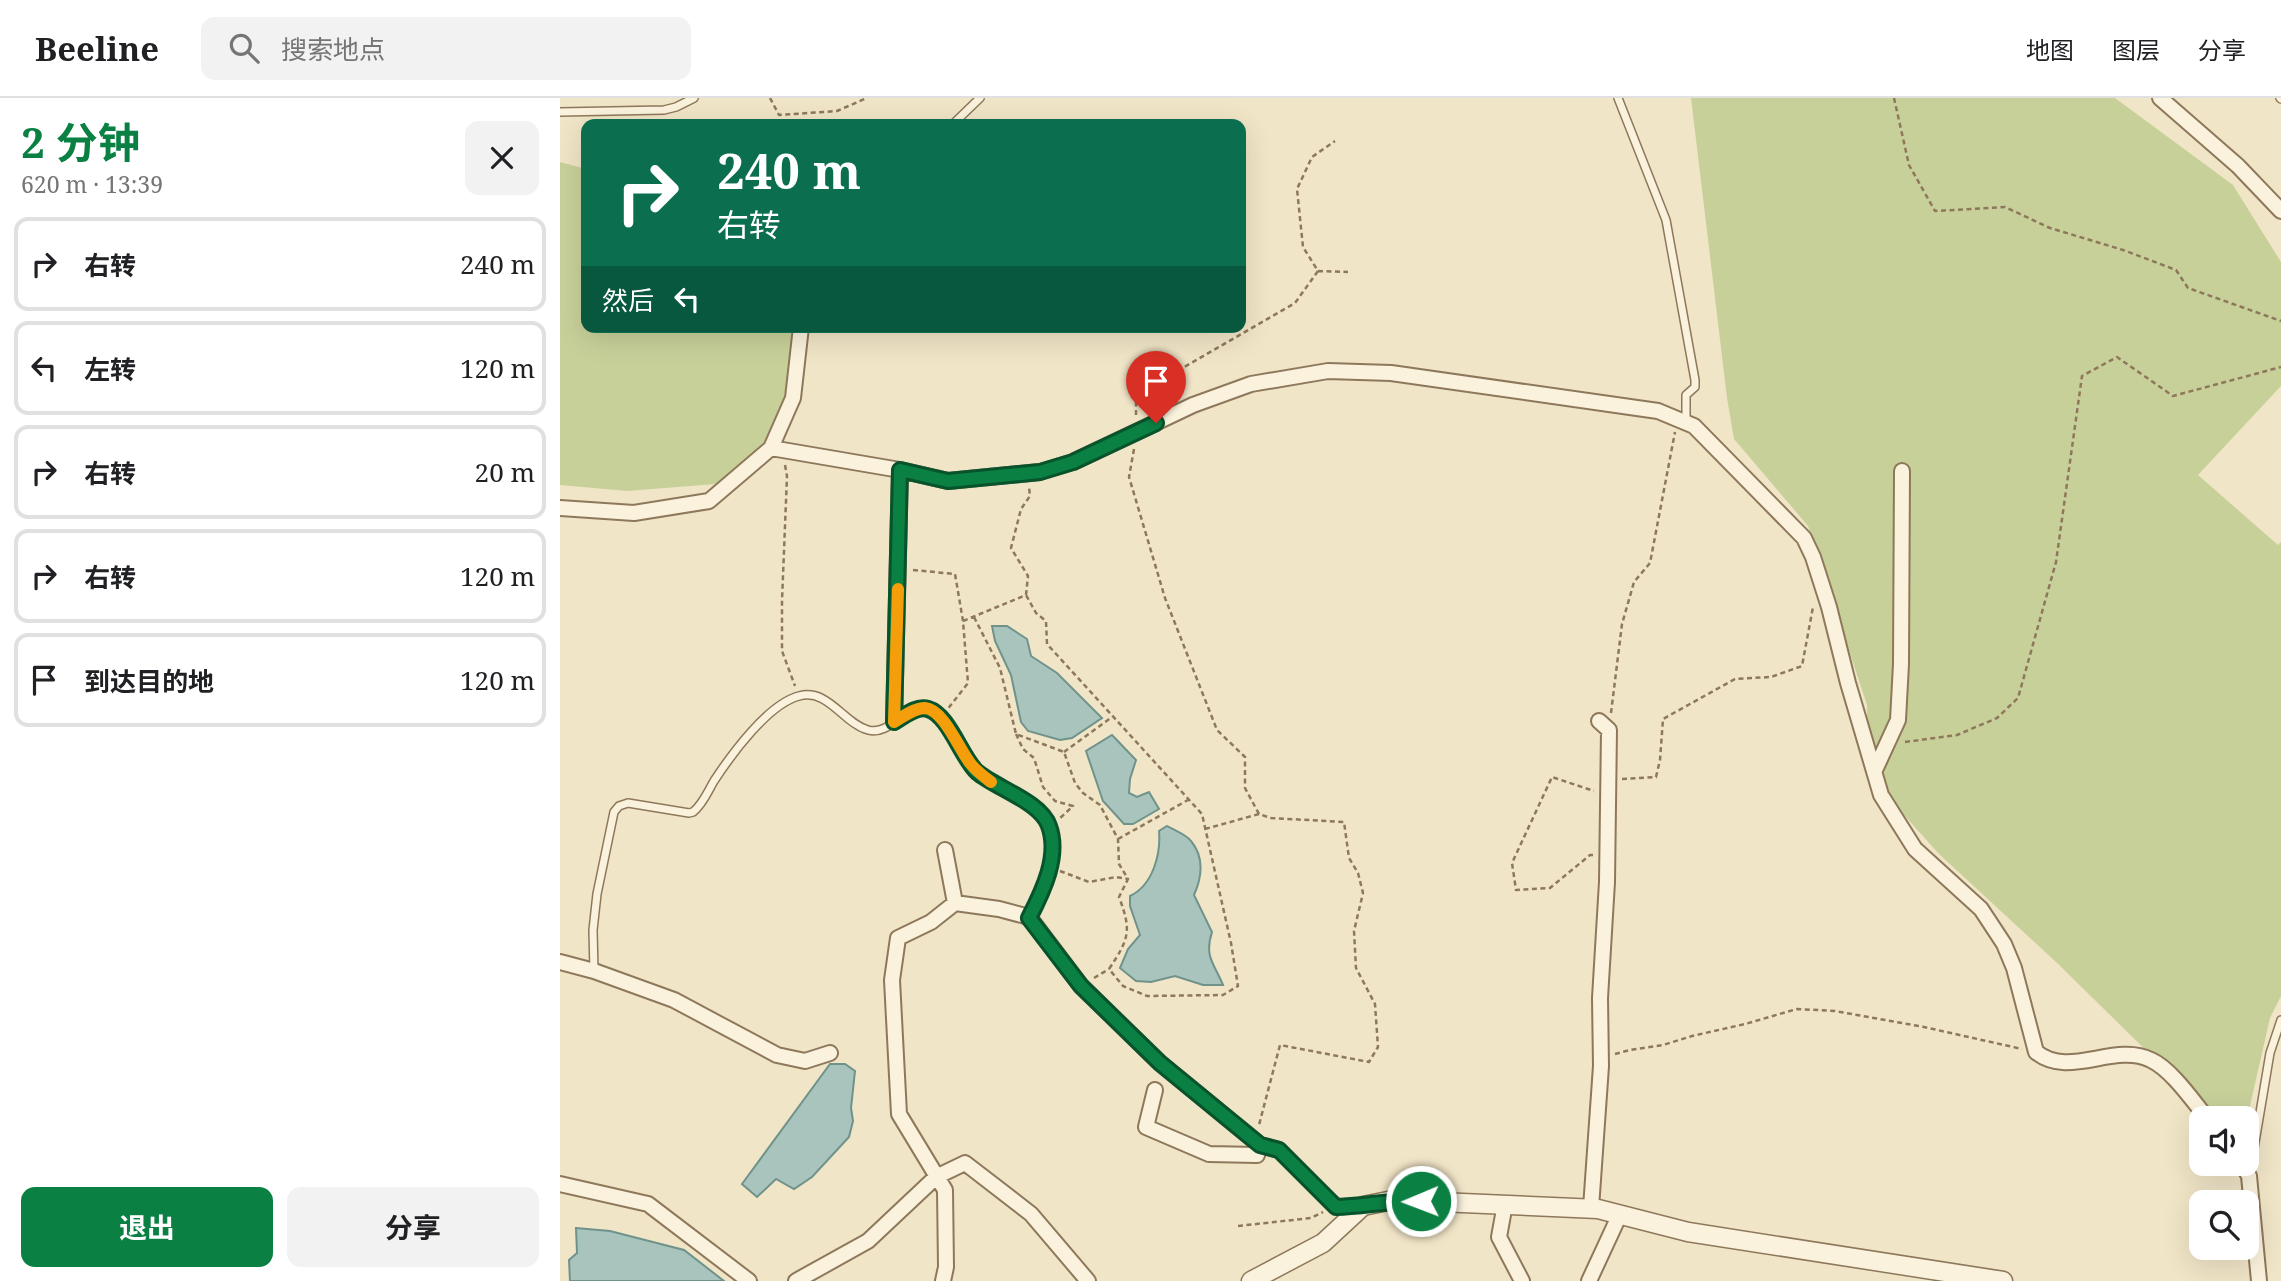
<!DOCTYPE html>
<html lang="zh">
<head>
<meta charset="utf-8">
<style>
	body { margin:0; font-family:"Noto Serif","Noto Sans SC",serif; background:#f2f2f2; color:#202124; height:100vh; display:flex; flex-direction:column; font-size:26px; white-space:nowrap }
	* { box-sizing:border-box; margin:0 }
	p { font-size:23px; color:#757577 }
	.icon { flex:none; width:38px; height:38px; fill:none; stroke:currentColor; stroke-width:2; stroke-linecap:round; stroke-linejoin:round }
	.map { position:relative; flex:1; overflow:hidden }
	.side { display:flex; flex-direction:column; background:#fff; width:560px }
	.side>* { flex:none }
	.guide { position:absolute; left:21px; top:21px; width:665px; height:214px; border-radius:14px; box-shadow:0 7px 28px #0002; background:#0b6e4f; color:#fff; overflow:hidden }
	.tools { position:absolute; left:1629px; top:1008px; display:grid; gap:14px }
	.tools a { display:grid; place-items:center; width:70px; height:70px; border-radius:14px; background:#fff; box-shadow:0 7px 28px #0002; font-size:35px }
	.pin { position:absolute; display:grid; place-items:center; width:60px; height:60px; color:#fff; margin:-72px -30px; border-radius:50% 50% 50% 0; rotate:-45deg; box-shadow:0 0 7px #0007 }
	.pin .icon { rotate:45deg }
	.me { position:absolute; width:77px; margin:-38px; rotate:269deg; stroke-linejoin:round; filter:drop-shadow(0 0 5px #0008) }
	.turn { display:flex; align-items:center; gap:24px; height:147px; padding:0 21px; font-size:32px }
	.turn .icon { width:91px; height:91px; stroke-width:2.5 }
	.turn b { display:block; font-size:49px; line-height:60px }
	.then { display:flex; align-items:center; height:66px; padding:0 21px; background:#0003; gap:14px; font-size:26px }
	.round { display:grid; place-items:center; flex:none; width:74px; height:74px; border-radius:14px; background:#f2f2f2 }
	.headline { display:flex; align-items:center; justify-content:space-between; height:119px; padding:0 21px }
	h1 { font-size:42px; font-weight:700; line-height:52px; color:#0b8043 }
	.action { display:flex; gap:14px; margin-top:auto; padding:14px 21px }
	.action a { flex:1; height:80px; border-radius:14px; background:#0b8043; color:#fff; font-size:28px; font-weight:700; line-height:80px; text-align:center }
	.action a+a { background:#f2f2f2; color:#202124 }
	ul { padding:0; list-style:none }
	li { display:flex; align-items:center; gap:21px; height:94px; margin:0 14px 10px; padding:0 7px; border:4px solid #e0e0e0; border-radius:14px }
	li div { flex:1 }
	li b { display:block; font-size:26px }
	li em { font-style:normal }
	header { display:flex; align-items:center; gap:42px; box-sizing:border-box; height:98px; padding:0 35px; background:#fff; border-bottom:2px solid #e0e0e0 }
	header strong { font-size:33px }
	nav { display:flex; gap:38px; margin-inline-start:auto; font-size:24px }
	.search { width:490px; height:63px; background:#f2f2f2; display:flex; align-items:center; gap:18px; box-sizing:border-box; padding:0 24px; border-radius:14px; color:#757577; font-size:26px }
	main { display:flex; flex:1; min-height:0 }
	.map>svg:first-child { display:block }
</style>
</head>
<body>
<header>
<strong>Beeline</strong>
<div class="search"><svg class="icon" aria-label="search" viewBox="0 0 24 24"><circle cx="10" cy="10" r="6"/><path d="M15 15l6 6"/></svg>搜索地点</div>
<nav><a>地图</a><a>图层</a><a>分享</a></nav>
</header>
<main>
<section class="side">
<div class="headline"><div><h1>2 分钟</h1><p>620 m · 13:39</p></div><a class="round"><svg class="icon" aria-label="close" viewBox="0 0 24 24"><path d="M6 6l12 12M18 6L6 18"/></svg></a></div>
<ul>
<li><svg class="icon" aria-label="right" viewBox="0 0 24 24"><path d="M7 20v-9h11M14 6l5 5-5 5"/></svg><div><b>右转</b></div><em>240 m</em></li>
<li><svg class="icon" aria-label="left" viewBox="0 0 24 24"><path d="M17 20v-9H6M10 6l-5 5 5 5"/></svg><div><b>左转</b></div><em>120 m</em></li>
<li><svg class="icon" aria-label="right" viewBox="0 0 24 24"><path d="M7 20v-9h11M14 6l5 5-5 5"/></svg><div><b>右转</b></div><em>20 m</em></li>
<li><svg class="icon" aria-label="right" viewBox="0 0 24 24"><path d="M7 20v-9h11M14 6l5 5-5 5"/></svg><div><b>右转</b></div><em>120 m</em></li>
<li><svg class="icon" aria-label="arrive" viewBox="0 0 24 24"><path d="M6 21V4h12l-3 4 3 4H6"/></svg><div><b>到达目的地</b></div><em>120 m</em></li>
</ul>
<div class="action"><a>退出</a><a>分享</a></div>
</section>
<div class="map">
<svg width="1721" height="1183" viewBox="0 0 1721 1183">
	<rect width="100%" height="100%" fill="#f1e5c7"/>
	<path fill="#c8d09a" d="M1131 0H1555L1673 87 1721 164V288L1638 377 1718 447 1721 444V898L1710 920 1687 1021 1655 1020 1496 864 1379 756 1308 677 1307 607 1248 428 1174 341 1167 300Z
		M0 64 26 71V229H233L237 246 216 350 156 386 67 393 0 387Z"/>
	<path fill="#a9c4bd" stroke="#6f938b" stroke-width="2" d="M432 528H447L467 541 471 558 497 575 542 620 512 640 500 642 468 633 461 624 451 577 435 543Z
		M552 637 576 662 570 681 569 695 577 699 589 694 599 711 573 726H564L543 703 526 653Z
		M607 728C614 732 627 737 631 743 645 760 642 779 634 797L652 834C644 859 654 865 663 887H643L615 878 591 884 576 883 560 870 568 851 580 837 570 808V798C593 787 601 756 599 733Z
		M270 966H285L295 973 291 1010 293 1023 289 1039 252 1079 234 1091 216 1081 197 1099 182 1086Z
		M16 1130 50 1133 124 1152 164 1183H10L9 1162 17 1155Z"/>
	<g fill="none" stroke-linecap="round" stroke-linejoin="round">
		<g stroke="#8e785b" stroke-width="10">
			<path id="service" d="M1058 0 1106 122 1135 282V289L1126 297V324
				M1720 0 1721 1
				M0 14 104 12 116 9 134 0
				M393 26 420 0
				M34 873 33 832 37 796 54 714 59 708 68 705 129 715 133 714C143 706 148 693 154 683 171 657 208 606 239 598 268 590 283 625 308 632 330 638 345 607 366 610 385 613 400 653 412 667 429 688 457 695 477 712 496 726 494 760 488 781 485 795 476 807 469 819
				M1690 1074 1710 955 1721 922"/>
		</g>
		<g stroke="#8e785b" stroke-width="18">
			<path id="minor" d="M1600 0 1678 68 1721 113
				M211 350 340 372 388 383 480 374 513 364 633 307 691 286 768 273 831 275 1098 313 1134 328 1244 440 1253 459 1269 509 1288 585 1321 697 1355 751 1421 811 1444 846 1454 870 1476 954C1509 981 1554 944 1591 962 1611 971 1633 1003 1647 1020
				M0 410 74 415 149 403 211 350 233 300 241 229
				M334 624 340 372
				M1315 672 1338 622 1341 566 1342 373
				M385 752 395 805
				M0 864 34 873 114 902 217 957 245 963 270 955
				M595 992 586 1029 649 1056 697 1057 700 1047
				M1682 1066 1689 1078 1699 1183
				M0 1086 88 1106 189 1183
				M945 1106 939 1139 962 1183
				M1031 1110 1041 968 1040 900 1047 784 1049 632 1039 623
				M236 1183 308 1143 376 1079 405 1065 471 1116 528 1183
				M383 1183 386 1169 385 1092 339 1016 332 882 338 840 371 824 395 805 439 811 469 819 521 888 600 965 700 1047 719 1052 776 1109 803 1108
				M1029 1183 1060 1116"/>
		</g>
		<g stroke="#8e785b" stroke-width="21">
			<path id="tertiary" d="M691 1183 763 1145 803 1108 833 1102 1038 1111 1128 1134 1443 1183"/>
		</g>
		<path stroke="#8e785b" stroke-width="2.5" stroke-dasharray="5 3.5" stroke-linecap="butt" d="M210 0 219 17 277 13 307 0
			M1334 0 1349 67 1375 113 1445 109 1490 130 1563 152 1616 172 1628 190 1721 223
			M758 173 788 174
			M576 317V297L735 205 758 173 743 149 737 91 752 59 775 43
			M574 351 569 379 605 500 657 632 685 659V690L699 716 711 720 784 724 789 760 798 775 803 795 794 833 796 870 815 906 818 949 809 964 720 947 699 1027
			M225 367 227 378 222 503V553L235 588
			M353 472 395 476 403 523 408 585 387 612
			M414 519 440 570 456 636 504 654 515 685 523 695 540 707 558 741 559 766 568 781 559 799C572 833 569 841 549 871L563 888 587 898 663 897 678 888 671 845 642 716 487 546 486 523 476 515 466 497
			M403 523 466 497 468 478 451 450 461 411 470 398 469 389
			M1051 615 1062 526 1074 484 1090 465 1115 334
			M456 636 463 651 474 660 483 689 495 703 513 708 498 722
			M1345 644 1397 637 1437 620 1458 600 1496 464 1522 278 1557 259 1613 298 1721 269
			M504 654 552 619
			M1062 681 1096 679 1100 662 1103 621 1175 581 1211 579 1242 568 1253 509
			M645 731 699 716
			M558 741 628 702
			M1033 757H1030L990 790 956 792 952 765 992 679 1034 693
			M500 773 529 784 556 779 568 781
			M534 880 549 871
			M1055 956 1070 952 1103 947 1132 938 1185 926 1237 911 1275 913 1364 929 1462 951
			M678 1128 751 1120 763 1114"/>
		<use href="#service" stroke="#faf2dc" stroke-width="7"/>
		<use href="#minor" stroke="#faf2dc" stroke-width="14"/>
		<use href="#tertiary" stroke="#faf2dc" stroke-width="18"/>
	</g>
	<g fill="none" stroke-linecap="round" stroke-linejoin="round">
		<g stroke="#07532c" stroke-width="18">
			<path id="route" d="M596 325 513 364 480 374 388 383 340 372 334 624C344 618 357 607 368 611 389 617 401 659 417 674 436 690 481 704 489 728 500 758 483 793 469 820L521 888 600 965 700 1047 719 1052 776 1109C805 1108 832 1102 861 1103"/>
		</g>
		<use href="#route" stroke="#0b8043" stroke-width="12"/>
		<path stroke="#f59e0b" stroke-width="12" d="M338 491 334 624C343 619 354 610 365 610 383 611 399 651 410 665 416 673 423 678 431 684"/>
	</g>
</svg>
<div class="tools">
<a><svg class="icon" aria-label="sound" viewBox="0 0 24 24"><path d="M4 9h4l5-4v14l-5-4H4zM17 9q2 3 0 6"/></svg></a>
<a><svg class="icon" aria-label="search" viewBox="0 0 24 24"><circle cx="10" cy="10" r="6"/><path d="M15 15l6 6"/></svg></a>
</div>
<div class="pin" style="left:596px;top:325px;background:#d93025"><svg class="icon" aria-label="arrive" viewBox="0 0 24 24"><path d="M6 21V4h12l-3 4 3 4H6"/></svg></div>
<svg class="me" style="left:861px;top:1103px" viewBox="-20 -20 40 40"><circle r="17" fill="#0b8043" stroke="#fff" stroke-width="3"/><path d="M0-11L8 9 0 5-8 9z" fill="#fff"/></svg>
<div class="guide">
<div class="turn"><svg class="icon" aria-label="right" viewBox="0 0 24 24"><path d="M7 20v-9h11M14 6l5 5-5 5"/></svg><div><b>240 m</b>右转</div></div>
<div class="then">然后<svg class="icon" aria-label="left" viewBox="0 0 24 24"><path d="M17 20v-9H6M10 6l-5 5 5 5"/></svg></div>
</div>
</div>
</main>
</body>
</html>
